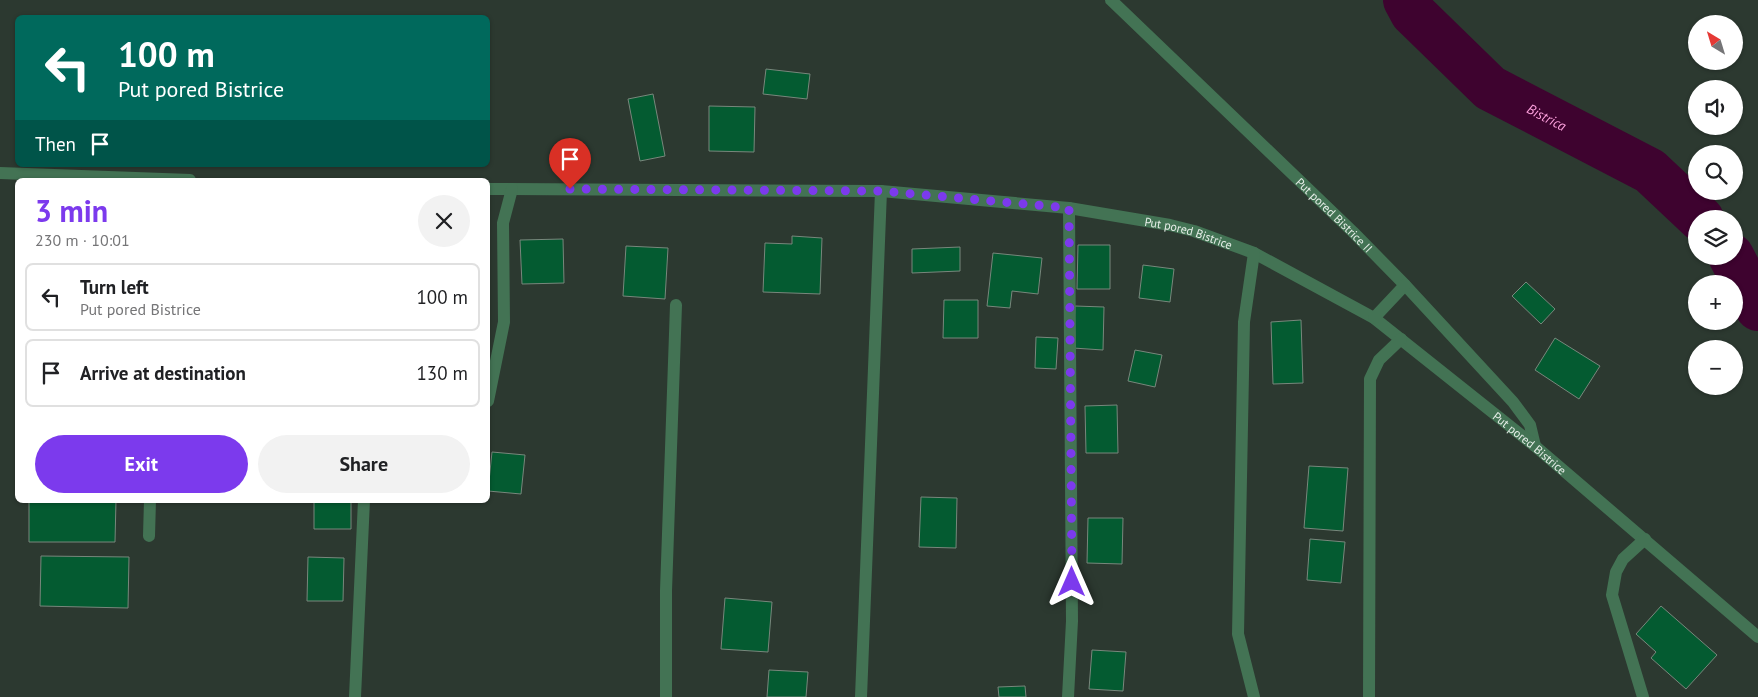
<!DOCTYPE html>
<html lang="en">
<head>
<meta charset="utf-8">
<style>
	body { margin:0; font-family:"PT Sans",sans-serif; background:#f2f2f2; color:#202124; height:100vh; display:flex; flex-direction:column; font-size:19px; white-space:nowrap }
	* { box-sizing:border-box; margin:0 }
	p { font-size:16px; color:#757577 }
	.icon { flex:none; width:28px; height:28px; fill:none; stroke:currentColor; stroke-width:2; stroke-linecap:round; stroke-linejoin:round }
	.map { position:relative; flex:1; overflow:hidden }
	.details { position:absolute; left:15px; top:178px; width:475px; height:325px; display:flex; flex-direction:column; background:#fff; border-radius:8px; box-shadow:0 1px 4px #0004 }
	.details>* { flex:none }
	.top-card { position:absolute; left:15px; top:15px; width:475px; height:152px; border-radius:8px; box-shadow:0 1px 4px #0004; background:#00695c; color:#fff; overflow:hidden }
	.needle { width:32px; rotate:322deg }
	.buttons { position:absolute; left:1688px; top:15px; display:grid; gap:10px }
	.buttons a { display:grid; place-items:center; width:55px; height:55px; border-radius:50%; background:#fff; box-shadow:0 1px 4px #0004; font-size:25px }
	.pin { position:absolute; display:grid; place-items:center; width:42px; height:42px; color:#fff; margin:-51px -21px; border-radius:50% 50% 50% 0; rotate:-45deg; box-shadow:0 0 5px #0007 }
	.pin .icon { rotate:45deg }
	.me { position:absolute; width:55px; margin:-28px; rotate:0deg; stroke-linejoin:round; filter:drop-shadow(0 0 4px #0008) }
	.turn { display:flex; align-items:center; gap:18px; height:105px; padding:0 20px; font-size:22px }
	.turn .icon { width:65px; height:65px; stroke-width:2.5 }
	.turn b { display:block; font-size:35px; line-height:42px }
	.then { display:flex; align-items:center; height:48px; padding:0 20px; background:#0003; gap:10px; font-size:19px }
	.round { display:grid; place-items:center; flex:none; width:52px; height:52px; border-radius:26px; background:#f2f2f2 }
	.head { display:flex; align-items:center; justify-content:space-between; height:85px; padding:0 20px }
	h1 { font-size:30px; font-weight:800; line-height:38px; color:#7c3aed }
	.primary-button { display:flex; gap:10px; margin-top:auto; padding:10px 20px }
	.primary-button a { flex:1; height:58px; border-radius:30px; background:#7c3aed; color:#fff; font-size:20px; font-weight:800; line-height:58px; text-align:center }
	.primary-button a+a { background:#f2f2f2; color:#202124 }
	ul { padding:0; list-style:none }
	li { display:flex; align-items:center; gap:15px; height:68px; margin:0 10px 8px; padding:0 10px; border:2px solid #e0e0e0; border-radius:8px }
	li div { flex:1 }
	li b { display:block; font-size:19px }
	li em { font-style:normal }
	.map>svg:first-child { display:block }
</style>
</head>
<body>
<div class="map">
<svg width="1758" height="697" viewBox="0 0 1758 697">
	<rect width="100%" height="100%" fill="#2c3930"/>
	<g fill="none" stroke-linecap="round" stroke-linejoin="round">
		<g stroke="#3e032f" stroke-width="46">
			<path id="s1" d="M1406 0 1413 13 1490 88 1650 171 1701 219"/>
			<path d="M1731 256 1758 308"/>
		</g>
	</g>
	<path fill="#045b31" stroke="#78877c" d="M766 69 810 74 807 99 763 94Z
		M653 94 665 156 640 161 628 99Z
		M709 106 755 107 754 152 709 151Z
		M792 236 822 238 820 294 763 292 765 243 792 244Z
		M563 239 564 283 522 284 520 240Z
		M1078 245H1110V289H1077Z
		M626 246 668 248 665 299 623 296Z
		M960 247V271L912 273V249Z
		M993 253 1042 258 1038 294 1012 291 1010 308 987 306Z
		M1143 265 1174 269 1170 302 1139 298Z
		M1526 282 1555 309 1541 324 1512 296Z
		M944 300H978V338H943Z
		M1075 306 1104 307 1103 350 1073 348Z
		M1301 320 1303 383 1273 384 1271 322Z
		M1036 337 1058 338 1056 369 1035 368Z
		M1555 338 1600 366 1579 399 1535 370Z
		M1135 350 1162 355 1155 387 1128 381Z
		M1117 405 1118 453H1086L1085 406Z
		M492 452 525 455 521 494 488 491Z
		M1309 466 1348 468 1343 531 1304 528Z
		M921 497 957 498 956 548 919 547Z
		M29 500H116L115 542H29Z
		M314 500H351V529H314Z
		M1088 518H1123L1122 564 1087 563Z
		M1310 539 1345 542 1341 583 1307 580Z
		M41 556 129 557 128 608 40 606Z
		M308 557 344 558 343 601H307Z
		M725 598 772 602 768 652 721 649Z
		M1661 606 1717 655 1686 689 1651 658 1656 652 1636 634Z
		M1092 650 1126 652 1123 691 1089 689Z
		M769 670 808 672 806 697H767Z
		M1025 686 1026 697H999L998 687Z"/>
	<g fill="none" stroke-linecap="round" stroke-linejoin="round">
		<g stroke="#437354" stroke-width="12">
			<path id="s2" d="M1111 0 1353 232 1405 285 1513 402 1530 425 1535 446"/>
			<path d="M0 173 190 180"/>
			<path id="s3" d="M488 189 881 191 1069 208 1170 225 1194 231 1254 253 1374 318 1535 446 1758 637"/>
			<path d="M1374 318 1405 285"/>
			<path d="M488 401 504 322 503 223 512 189"/>
			<path d="M149 536 150 500"/>
			<path d="M355 697 364 500"/>
			<path d="M666 697V591L676 305"/>
			<path d="M861 697 881 191"/>
			<path d="M1068 697 1072 621 1069 208"/>
			<path d="M1254 697 1238 634 1244 322 1254 253"/>
			<path d="M1369 697 1370 379 1379 360 1401 339"/>
			<path d="M1643 697 1612 595 1616 572 1623 559 1645 539"/>
		</g>
	</g>
	<g fill="none" stroke-linecap="round" stroke-linejoin="round">
		<path stroke="#7c3aed" stroke-width="9" stroke-dasharray="0 16.2" d="M570 189 881 191 1069 208 1072 582"/>
	</g>
	<g text-anchor="middle" dominant-baseline="central" stroke-width="4" stroke-linejoin="round" paint-order="stroke">
		<g font-size="12" fill="#e6eee8" stroke="#2c3930">
			<text stroke="none"><textPath href="#s2" startOffset="310">Put pored Bistrice II</textPath></text>
			<text stroke="none"><textPath href="#s3" startOffset="704">Put pored Bistrice</textPath></text>
			<text stroke="none"><textPath href="#s3" startOffset="1109">Put pored Bistrice</textPath></text>
		</g>
		<g font-size="14" font-style="italic" fill="#fb9fdb" stroke="#2c3930">
			<text stroke="none"><textPath href="#s1" startOffset="186">Bistrica</textPath></text>
		</g>
	</g>
</svg>
<div class="buttons">
<a><svg class="needle" viewBox="-14 -14 28 28"><path d="M0-13l5 13h-10z" fill="#e53935"/><path d="M0 13l5-13h-10z" fill="#757577"/></svg></a>
<a><svg class="icon" aria-label="sound" viewBox="0 0 24 24"><path d="M4 9h4l5-4v14l-5-4H4zM17 9q2 3 0 6"/></svg></a>
<a><svg class="icon" aria-label="search" viewBox="0 0 24 24"><circle cx="10" cy="10" r="6"/><path d="M15 15l6 6"/></svg></a>
<a><svg class="icon" aria-label="layers" viewBox="0 0 24 24"><path d="M12 4l9 5-9 5-9-5zM3 14l9 5 9-5"/></svg></a>
<a>+</a>
<a>−</a>
</div>
<div class="pin" style="left:570px;top:189px;background:#d93025"><svg class="icon" aria-label="arrive" viewBox="0 0 24 24"><path d="M6 21V4h12l-3 4 3 4H6"/></svg></div>
<svg class="me" style="left:1072px;top:582px" viewBox="-20 -20 40 40"><path d="M0-17L14 15 0 8-14 15z" fill="#7c3aed" stroke="#fff" stroke-width="4"/></svg>
<div class="top-card">
<div class="turn"><svg class="icon" aria-label="left" viewBox="0 0 24 24"><path d="M17 20v-9H6M10 6l-5 5 5 5"/></svg><div><b>100 m</b>Put pored Bistrice</div></div>
<div class="then">Then<svg class="icon" aria-label="arrive" viewBox="0 0 24 24"><path d="M6 21V4h12l-3 4 3 4H6"/></svg></div>
</div>
<section class="details">
<div class="head"><div><h1>3 min</h1><p>230 m · 10:01</p></div><a class="round"><svg class="icon" aria-label="close" viewBox="0 0 24 24"><path d="M6 6l12 12M18 6L6 18"/></svg></a></div>
<ul>
<li><svg class="icon" aria-label="left" viewBox="0 0 24 24"><path d="M17 20v-9H6M10 6l-5 5 5 5"/></svg><div><b>Turn left</b><p>Put pored Bistrice</p></div><em>100 m</em></li>
<li><svg class="icon" aria-label="arrive" viewBox="0 0 24 24"><path d="M6 21V4h12l-3 4 3 4H6"/></svg><div><b>Arrive at destination</b></div><em>130 m</em></li>
</ul>
<div class="primary-button"><a>Exit</a><a>Share</a></div>
</section>
</div>
</body>
</html>
